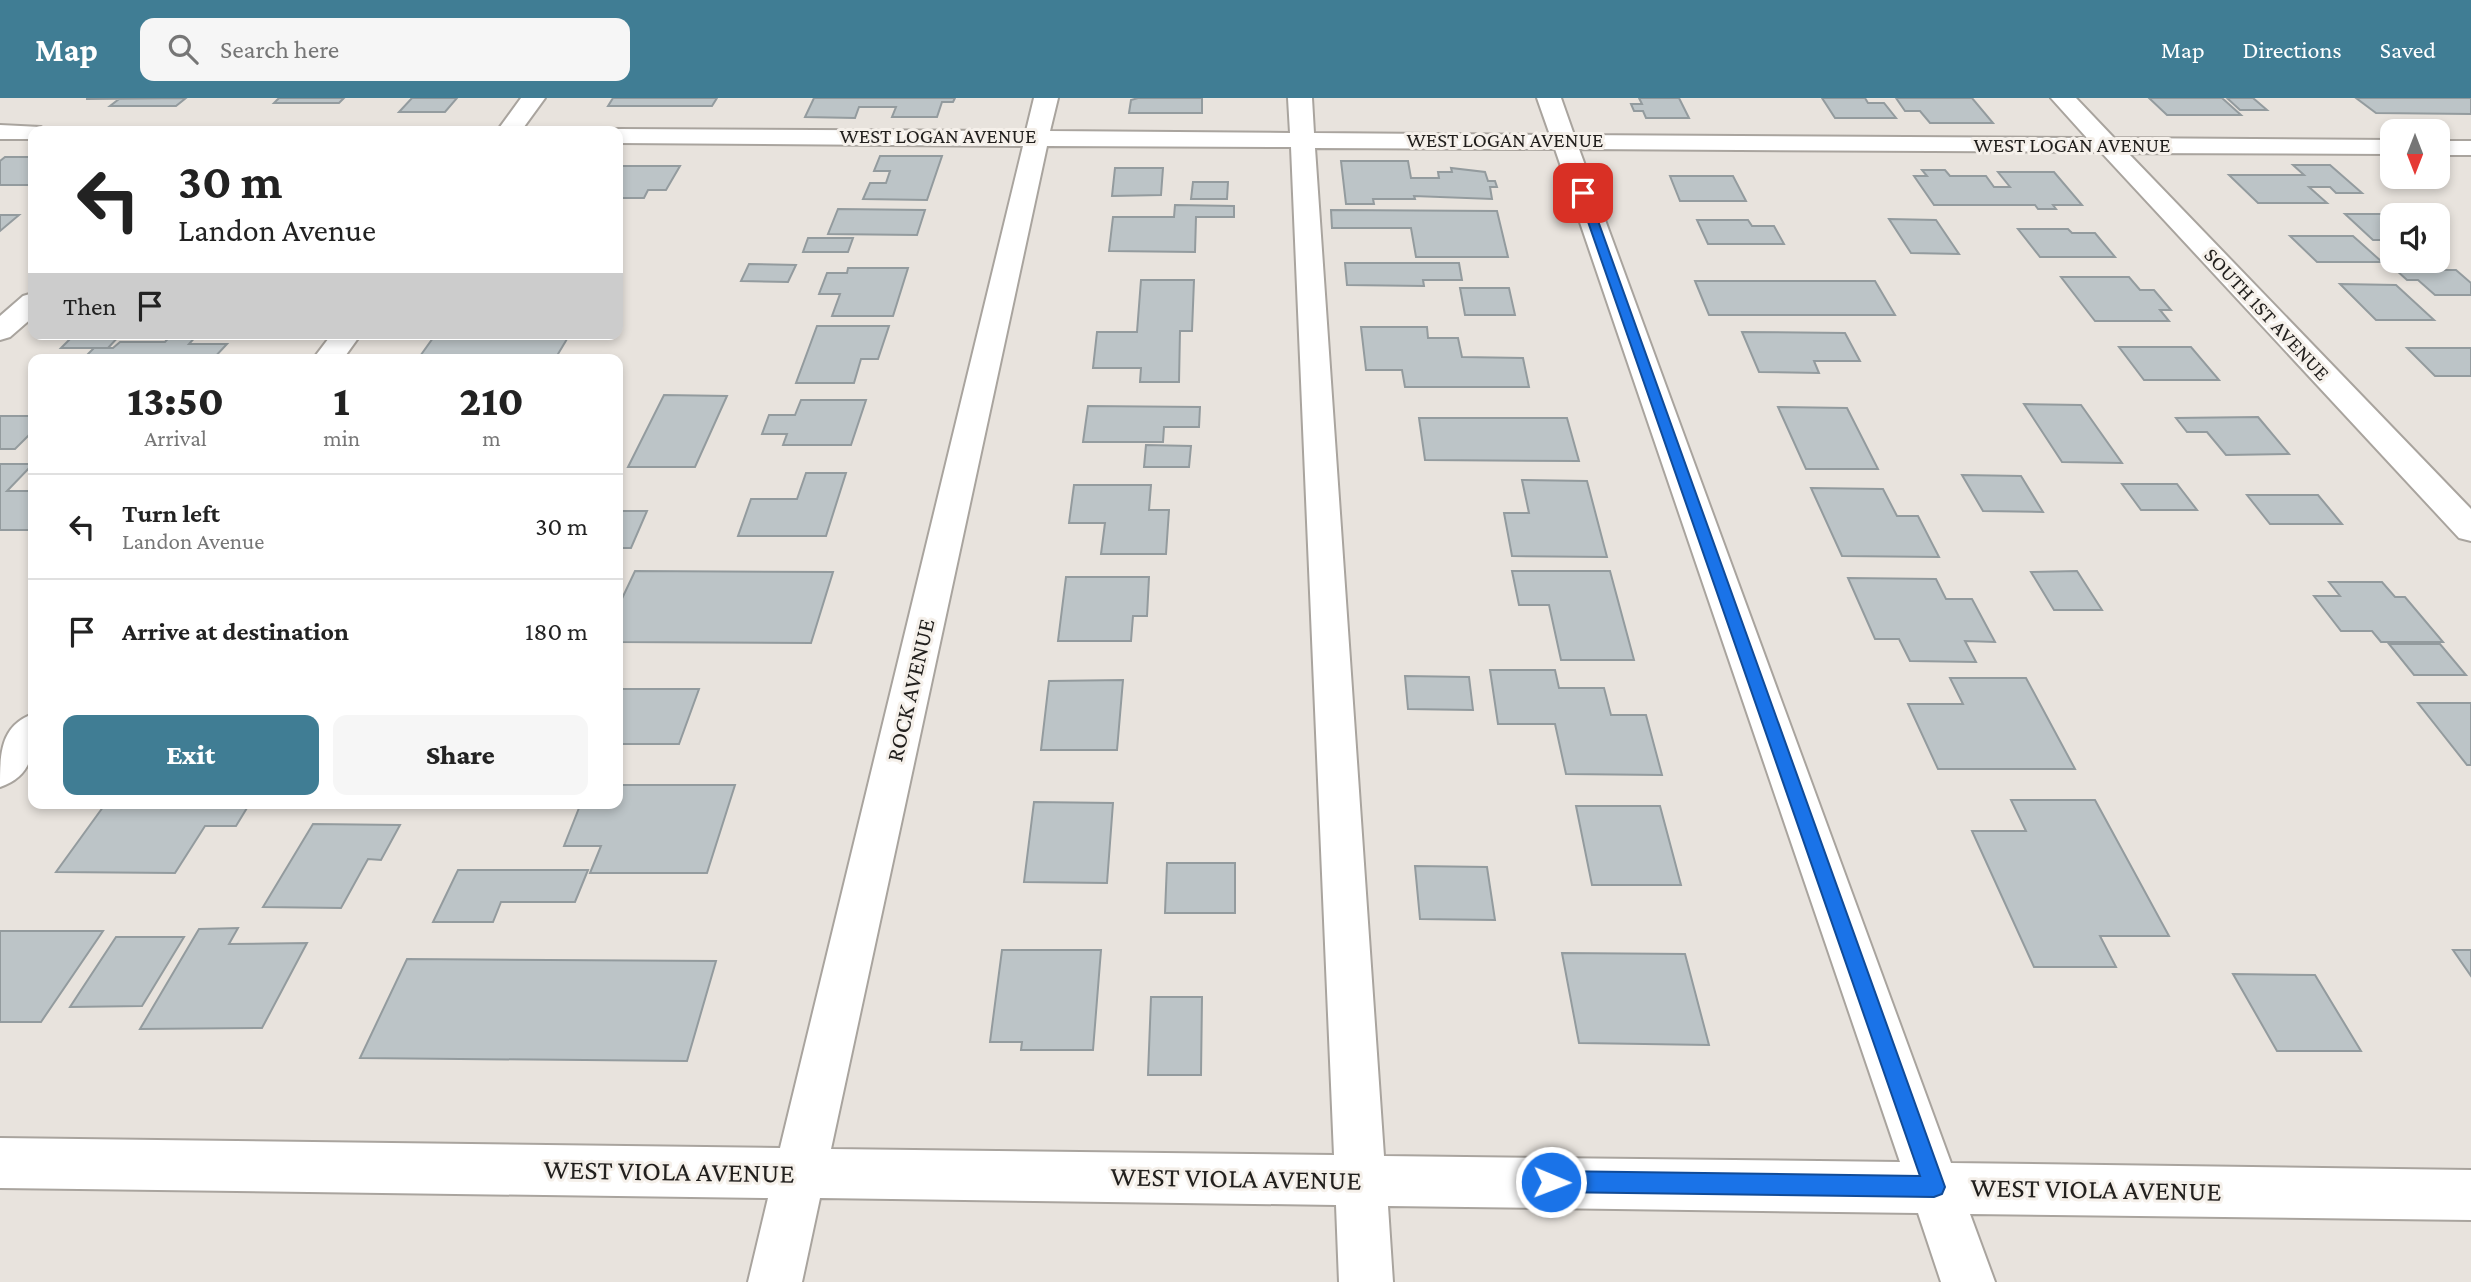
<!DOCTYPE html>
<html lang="en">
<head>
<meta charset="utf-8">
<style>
	body { margin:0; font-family:"Crimson Pro",serif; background:#f6f6f6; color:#222; height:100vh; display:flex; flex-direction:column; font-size:26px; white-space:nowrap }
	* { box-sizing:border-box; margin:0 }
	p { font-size:23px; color:#767676 }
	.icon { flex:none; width:38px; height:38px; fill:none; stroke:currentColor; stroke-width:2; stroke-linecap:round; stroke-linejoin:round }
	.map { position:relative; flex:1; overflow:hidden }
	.side { position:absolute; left:28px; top:256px; width:595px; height:455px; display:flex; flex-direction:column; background:#fff; border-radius:14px; box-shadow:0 4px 10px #0003 }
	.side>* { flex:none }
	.guide { position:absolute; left:28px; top:28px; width:595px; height:214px; border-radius:14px; box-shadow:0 4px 10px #0003; background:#fff; color:#222; overflow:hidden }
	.needle { width:46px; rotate:180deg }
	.buttons { position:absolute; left:2380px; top:21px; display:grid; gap:14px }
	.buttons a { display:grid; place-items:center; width:70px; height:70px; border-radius:14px; background:#fff; box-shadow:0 4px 10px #0003; font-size:35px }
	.pin { position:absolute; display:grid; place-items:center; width:60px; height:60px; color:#fff; margin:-30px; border-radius:14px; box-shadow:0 4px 10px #0006 }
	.me { position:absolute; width:77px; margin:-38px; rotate:91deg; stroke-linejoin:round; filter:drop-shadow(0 0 5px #0008) }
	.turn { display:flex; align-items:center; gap:24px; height:147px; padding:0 35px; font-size:32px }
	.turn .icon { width:91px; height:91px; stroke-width:2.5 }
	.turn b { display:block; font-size:49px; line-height:60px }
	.then { display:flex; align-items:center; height:66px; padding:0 35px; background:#0003; gap:14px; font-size:26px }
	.eta { display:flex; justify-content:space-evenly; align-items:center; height:119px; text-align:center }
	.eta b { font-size:42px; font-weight:800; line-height:49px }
	.cta { display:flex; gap:14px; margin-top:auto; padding:14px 35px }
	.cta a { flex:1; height:80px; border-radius:14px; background:#407d94; color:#fff; font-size:28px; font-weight:800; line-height:80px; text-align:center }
	.cta a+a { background:#f6f6f6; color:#222 }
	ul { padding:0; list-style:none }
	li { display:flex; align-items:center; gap:21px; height:105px; padding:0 35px; border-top:2px solid #e0e0e0 }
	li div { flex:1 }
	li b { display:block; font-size:26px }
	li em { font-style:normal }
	header { display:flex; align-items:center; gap:42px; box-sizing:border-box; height:98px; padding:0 35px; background:#407d94; color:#fff }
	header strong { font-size:33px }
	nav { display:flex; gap:38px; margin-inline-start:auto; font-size:24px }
	.search { width:490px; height:63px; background:#f6f6f6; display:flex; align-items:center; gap:18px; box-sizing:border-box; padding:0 24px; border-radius:14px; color:#767676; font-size:26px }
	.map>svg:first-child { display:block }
</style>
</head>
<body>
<header>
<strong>Map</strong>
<div class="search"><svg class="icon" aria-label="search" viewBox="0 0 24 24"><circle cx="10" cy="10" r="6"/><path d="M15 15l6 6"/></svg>Search here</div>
<nav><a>Map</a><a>Directions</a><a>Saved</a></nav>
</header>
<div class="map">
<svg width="2471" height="1184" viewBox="0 0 2471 1184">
	<rect width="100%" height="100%" fill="#e8e3dd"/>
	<path fill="#bcc4c7" stroke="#939b9e" stroke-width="2" d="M186 0 176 8H110L119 1H86Z
		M279 0H344L339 5H274Z
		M412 0H457L445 14H399Z
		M613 0H717L712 8H608Z
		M814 0H955L953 4H942L937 19H892L896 9H859L855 20 805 19Z
		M1138 0H1202V15H1129L1131 2Z
		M1639 0H1679L1689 20H1646L1643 13H1634L1631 6H1642Z
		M1822 0H1865L1868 5H1884L1896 20H1835Z
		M1896 0H1972L1993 25H1930L1920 13H1905Z
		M2149 0H2222L2241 17H2167Z
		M2227 0H2253L2267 12H2240Z
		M2356 0H2471V16L2376 15Z
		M880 58H942L927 102 863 101 870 85H886L890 73H874Z
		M5 59H33V87H0V63Z
		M1341 63H1408L1411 80H1439L1438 74H1452L1451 70 1485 74 1488 83H1495L1497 89H1490L1492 101 1414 98 1415 101H1373L1374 106H1346Z
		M2293 67H2330L2362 95H2336L2330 89H2309L2327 105H2258L2229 77H2304Z
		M618 68H680L666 92H648L644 100H618Z
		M1115 70H1163L1161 97 1112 98Z
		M1922 72H1945L1950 78H1986L1994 89H2010L1998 74H2054L2082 107H2053L2056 111H2038L2035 107H1934L1914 78H1927Z
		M1670 78H1733L1746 103H1680Z
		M1193 84H1228L1227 101H1191Z
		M1175 107 1234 108V119H1196L1195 154 1109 153 1113 119H1174Z
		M838 111 925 112 917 137 828 136Z
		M1331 112 1497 113 1508 159H1416L1411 130H1332Z
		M2345 116H2388L2392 120V142H2373Z
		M0 117H19L0 133Z
		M1889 121 1936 122 1959 156 1911 155Z
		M1697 122H1748L1752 128H1774L1784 146H1708Z
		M2018 131H2068L2072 135H2095L2115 159H2040Z
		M2290 138H2353L2382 164H2317Z
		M808 140H853L848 154H803Z
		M1345 165H1459L1462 182H1423L1424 188 1347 187Z
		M749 166 796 167 788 184 741 183Z
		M848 170H908L893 218H832L840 196H819L827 175H847Z
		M2396 172H2456L2471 185V197H2435L2418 182H2407Z
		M2061 179H2129L2140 192H2154L2171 212H2160L2169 223H2095Z
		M1141 182H1194L1192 233H1180L1179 284H1140L1141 270H1093L1097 234H1137Z
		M1695 183H1875L1895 217H1709Z
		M2340 186 2396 187 2434 222H2376Z
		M1460 190H1509L1515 217H1465Z
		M817 228H889L878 261H861L854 285H796Z
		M1361 229H1427L1428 240H1458L1462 259 1523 260 1529 289H1405L1402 272H1366Z
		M1742 234 1845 235 1860 263H1814L1819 275 1759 274Z
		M75 236H121L108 250H61Z
		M172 236H198L189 246H227L213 261H83L94 250H113L120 244H165Z
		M433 240 567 241 555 261H418Z
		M2119 249H2191L2219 282H2144Z
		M2407 250H2471V278H2435Z
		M664 297 727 298 695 369H628Z
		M801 302H866L851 347H783L787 336H762L769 317H795Z
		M2024 306 2081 307 2122 365 2062 364Z
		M1088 308 1200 309 1199 329H1164L1163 344H1083Z
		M1778 309 1847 310 1878 371H1806Z
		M0 318H33V333L15 351H0Z
		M2258 319 2289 356 2226 357 2207 334H2187L2176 320Z
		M1419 320H1567L1579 363 1425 362Z
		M1146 347 1191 348 1189 369H1144Z
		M0 366H33L7 393H33V432H0Z
		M806 375H846L826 438H738L751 401H797Z
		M1962 377 2021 378 2043 414 1983 413Z
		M1522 382 1587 383 1607 459 1512 458 1504 415H1529Z
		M2122 386H2177L2197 412H2141Z
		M1074 387H1151L1149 412H1169L1166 456H1101L1105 425H1069Z
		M1811 390 1883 391 1897 418H1918L1939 459 1842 458Z
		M2247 397H2318L2342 426H2270Z
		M618 413H647L631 450H618Z
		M635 473 833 474 811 545 618 544V509Z
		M1512 473H1610L1634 562H1561L1549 507H1519Z
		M2077 473 2102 512H2054L2031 474Z
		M1066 479H1149L1147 518H1133L1131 543H1058Z
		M1848 480 1936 481 1946 501H1972L1995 544 1965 543 1976 564 1910 563 1899 541H1875Z
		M2329 484H2382L2395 499H2405L2443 544H2381L2372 533H2341L2314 498H2340Z
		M2389 546H2440L2466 577H2414Z
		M1490 572H1555L1559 590H1604L1611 617H1646L1662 677 1566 676 1555 626H1498Z
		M1405 578 1469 579 1473 612 1408 611Z
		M1950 580H2026L2075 671H1938L1908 606H1963Z
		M1123 582 1117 652H1041L1049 583Z
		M618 591H699L679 646H618Z
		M2418 605H2471V667H2467Z
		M618 687H735L707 775H590L601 748H564L581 705H618Z
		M2011 702H2095L2169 838H2100L2116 869H2034L1972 733H2026Z
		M1034 704 1113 705 1107 785 1024 784Z
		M106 705H250L236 728H205L175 775 56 774Z
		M1576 708H1660L1681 787H1592Z
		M313 726 400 727 381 762 368 761 341 810 263 809Z
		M1167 765H1235V815H1165Z
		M1415 768 1487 769 1495 822 1420 821Z
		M458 772H588L575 804H501L493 824H433Z
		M238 830 229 846 307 845 262 930 140 931 199 831Z
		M0 833H103L41 924H0Z
		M116 839H184L142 908 70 909Z
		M1002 852H1101L1093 952H1021L1022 944H990Z
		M2453 852H2471V878Z
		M1562 855 1685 856 1709 947 1579 945Z
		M407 861 716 863 687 963 360 960Z
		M2233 876 2315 877 2361 953H2277Z
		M1151 899H1202L1201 977H1148Z"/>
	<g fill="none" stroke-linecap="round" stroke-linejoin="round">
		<g stroke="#a9a49e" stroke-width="4">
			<path id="minor" d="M521 0H545L521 33H497Z
				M1034 0H1058L1050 33 1290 35 1288 0H1312L1314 35 1550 37 1537 0H1561L1574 37 2087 40 2051 0H2076L2114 40 2392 42V56L2128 55 2471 411V443L2459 440 2101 54 1579 51 1951 1065 2471 1072V1122L1970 1116 1995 1184H1941L1918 1115 1388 1108 1393 1184H1339L1336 1107 820 1100 802 1184H748L768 1100 0 1090V1040L780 1050 1023 48 618 45V33H609L618 31 1026 33ZM1047 48 1291 49 1334 1057 831 1051ZM1315 50 1555 51 1900 1064 1384 1058Z
				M0 27 41 29 44 33H33V41H0Z
				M2438 43H2471V57H2438Z
				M33 195V219L10 239 0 242V218L23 198Z
				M332 236H361L343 261H313Z
				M33 616C34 648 36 677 0 689 0 656 0 628 33 616Z"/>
		</g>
		<use href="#minor" fill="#fff" fill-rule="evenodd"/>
	</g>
	<path fill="#1a73e8" stroke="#114b97" stroke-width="2" d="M1579 92 1588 95 1945 1089 1942 1096 1934 1099 1551 1094 1543 1091 1540 1084 1543 1076 1551 1073 1920 1078 1578 95Z"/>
	<g text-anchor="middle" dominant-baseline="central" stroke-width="6" stroke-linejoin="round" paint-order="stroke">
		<g font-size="21" fill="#211f1d" stroke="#f5f0ea">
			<text x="938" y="38">WEST LOGAN AVENUE</text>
			<text x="1505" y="42">WEST LOGAN AVENUE</text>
			<text x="2072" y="47">WEST LOGAN AVENUE</text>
			<text transform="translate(2267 216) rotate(47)">SOUTH 1ST AVENUE</text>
		</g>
		<g font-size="24" fill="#211f1d" stroke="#f5f0ea">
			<text transform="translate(910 592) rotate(-77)">ROCK AVENUE</text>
		</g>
		<g font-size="28" fill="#211f1d" stroke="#f5f0ea">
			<text transform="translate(669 1073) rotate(1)">WEST VIOLA AVENUE</text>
			<text transform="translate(1236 1080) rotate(1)">WEST VIOLA AVENUE</text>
			<text transform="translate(2096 1091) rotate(1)">WEST VIOLA AVENUE</text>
		</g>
	</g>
</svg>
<div class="buttons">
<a><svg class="needle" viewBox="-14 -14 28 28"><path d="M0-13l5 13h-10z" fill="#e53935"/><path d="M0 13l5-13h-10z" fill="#767676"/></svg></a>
<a><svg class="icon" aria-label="sound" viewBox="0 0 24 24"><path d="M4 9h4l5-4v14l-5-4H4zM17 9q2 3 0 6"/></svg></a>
</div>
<div class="pin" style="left:1583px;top:95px;background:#d93025"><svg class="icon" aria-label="arrive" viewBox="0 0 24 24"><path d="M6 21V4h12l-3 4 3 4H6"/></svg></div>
<svg class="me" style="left:1551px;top:1084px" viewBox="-20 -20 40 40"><circle r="17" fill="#1a73e8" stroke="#fff" stroke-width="3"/><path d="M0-11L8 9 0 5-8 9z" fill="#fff"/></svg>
<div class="guide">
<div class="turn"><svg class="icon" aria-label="left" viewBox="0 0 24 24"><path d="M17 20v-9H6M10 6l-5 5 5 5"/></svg><div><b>30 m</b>Landon Avenue</div></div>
<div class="then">Then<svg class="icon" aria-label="arrive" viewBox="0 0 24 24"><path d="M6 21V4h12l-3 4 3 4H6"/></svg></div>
</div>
<section class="side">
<div class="eta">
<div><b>13:50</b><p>Arrival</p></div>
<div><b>1</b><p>min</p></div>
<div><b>210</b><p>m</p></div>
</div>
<ul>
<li><svg class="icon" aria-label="left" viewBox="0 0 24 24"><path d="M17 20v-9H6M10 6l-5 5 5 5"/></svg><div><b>Turn left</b><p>Landon Avenue</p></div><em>30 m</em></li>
<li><svg class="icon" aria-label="arrive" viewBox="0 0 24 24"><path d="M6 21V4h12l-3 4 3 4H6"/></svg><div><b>Arrive at destination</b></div><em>180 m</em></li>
</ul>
<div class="cta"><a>Exit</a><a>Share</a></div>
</section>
</div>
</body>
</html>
